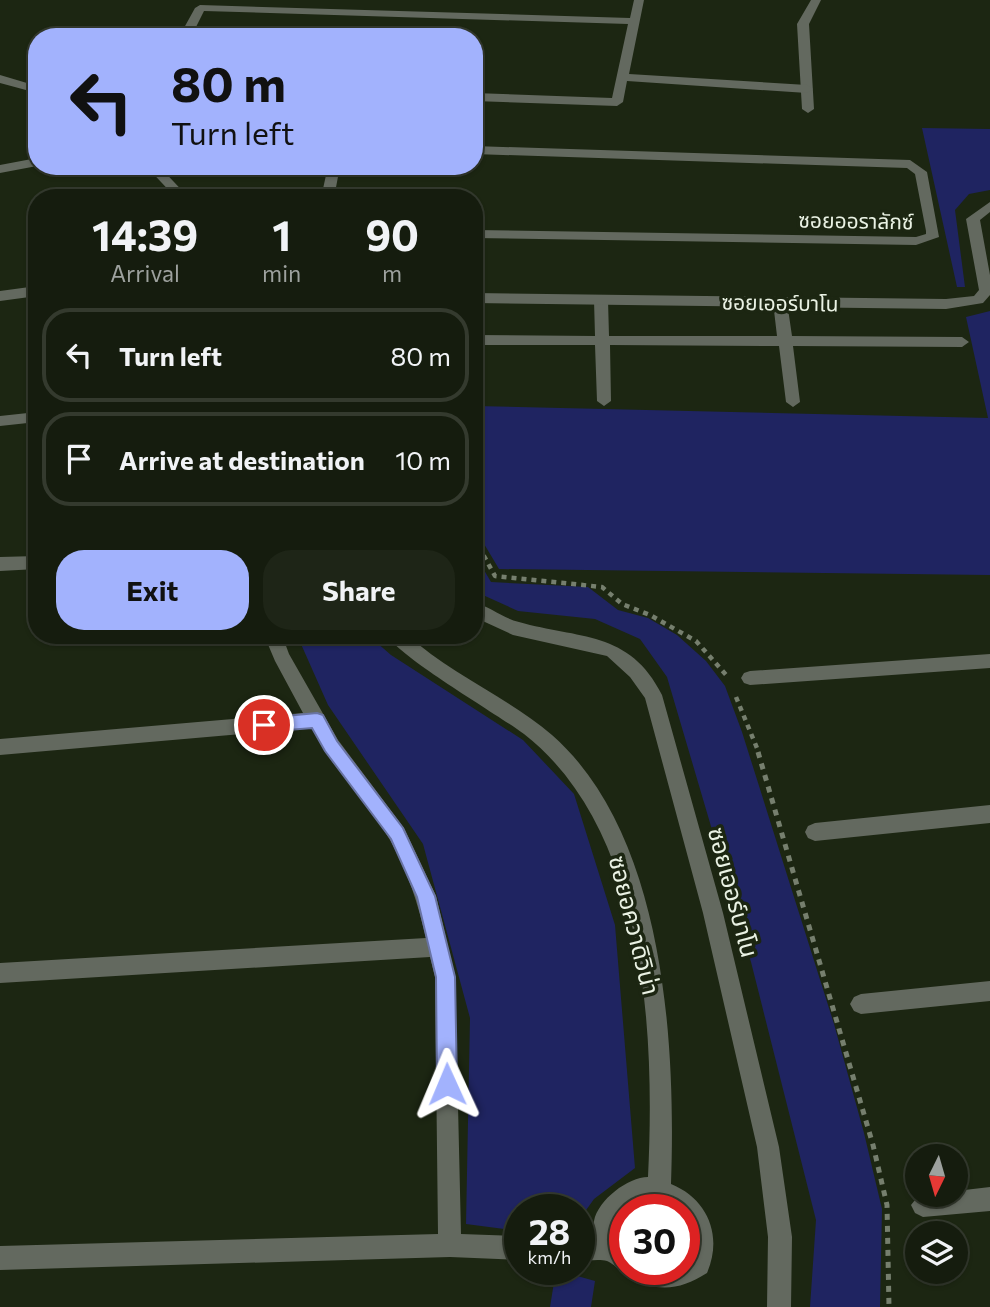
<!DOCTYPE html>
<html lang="en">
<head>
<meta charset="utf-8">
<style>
	body { margin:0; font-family:Commissioner,"Noto Sans Thai",sans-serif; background:#1e2517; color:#f1f3f6; height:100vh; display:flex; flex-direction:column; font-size:26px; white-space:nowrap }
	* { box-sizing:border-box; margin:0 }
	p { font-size:23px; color:#9da19e }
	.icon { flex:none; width:38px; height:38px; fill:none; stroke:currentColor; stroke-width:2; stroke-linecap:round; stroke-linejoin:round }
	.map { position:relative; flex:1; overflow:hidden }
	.sheet { position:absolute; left:28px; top:189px; width:455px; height:455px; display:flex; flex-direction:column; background:#151c0e; border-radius:28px; box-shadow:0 2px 5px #0004,0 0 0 2px #343a2e }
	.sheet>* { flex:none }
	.top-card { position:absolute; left:28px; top:28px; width:455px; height:147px; border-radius:28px; box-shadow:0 2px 5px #0004,0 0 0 2px #343a2e; background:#a2b2fd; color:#111; overflow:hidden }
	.needle { width:46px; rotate:185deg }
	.tools { position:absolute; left:905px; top:1144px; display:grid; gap:14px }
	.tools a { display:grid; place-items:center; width:63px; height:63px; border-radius:50%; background:#151c0e; box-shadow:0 2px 5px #0004,0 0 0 2px #343a2e; font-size:35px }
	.speed { position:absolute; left:504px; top:1194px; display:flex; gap:14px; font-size:35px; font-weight:700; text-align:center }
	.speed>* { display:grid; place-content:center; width:91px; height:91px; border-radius:50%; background:#151c0e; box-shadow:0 2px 5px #0004,0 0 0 2px #343a2e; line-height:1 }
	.speed small { font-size:18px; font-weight:400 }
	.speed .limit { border:10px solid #d22; background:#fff; color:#111 }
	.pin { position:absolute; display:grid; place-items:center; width:60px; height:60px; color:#fff; margin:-30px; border:4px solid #fff; border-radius:50%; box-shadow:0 2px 7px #0007 }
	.me { position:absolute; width:77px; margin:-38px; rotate:359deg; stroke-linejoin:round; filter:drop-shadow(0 0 5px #0008) }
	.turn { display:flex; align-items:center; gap:24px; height:147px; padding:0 28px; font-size:32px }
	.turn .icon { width:91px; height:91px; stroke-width:2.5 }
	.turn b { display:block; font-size:49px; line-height:60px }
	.eta { display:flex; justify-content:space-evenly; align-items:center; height:119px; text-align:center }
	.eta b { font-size:42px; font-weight:700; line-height:49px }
	.button { display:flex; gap:14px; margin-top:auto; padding:14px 28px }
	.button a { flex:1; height:80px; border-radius:28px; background:#a2b2fd; color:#111; font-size:28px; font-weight:700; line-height:80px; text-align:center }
	.button a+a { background:#1e2517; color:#f1f3f6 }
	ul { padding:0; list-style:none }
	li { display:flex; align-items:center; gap:21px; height:94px; margin:0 14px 10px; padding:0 14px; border:4px solid #343a2e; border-radius:28px }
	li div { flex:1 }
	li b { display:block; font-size:26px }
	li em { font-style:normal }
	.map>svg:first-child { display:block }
</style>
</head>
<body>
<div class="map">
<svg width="990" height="1307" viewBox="0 0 990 1307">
	<rect width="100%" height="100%" fill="#1c2612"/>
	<path fill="#1f2461" d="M922 128 990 129V190L969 194 955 210 965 287H957Z
		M990 311V575L499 569 474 527V406L988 418 966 317Z
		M474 553 491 582 588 587 618 610 648 618 677 635 706 661 725 686 742 732 834 1024 864 1133 882 1209 880 1307H810L816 1220 751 962 667 677 640 639 595 619 518 611 474 591Z
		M297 635H368L391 655 523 740 574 794 615 925 635 1168 594 1199 579 1220V1209H520V1231L466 1224 470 1018 423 844 328 705Z
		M556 1270 595 1281 591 1307H550Z"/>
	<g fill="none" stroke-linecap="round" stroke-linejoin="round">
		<path stroke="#767f6e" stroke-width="4.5" stroke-dasharray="5 5" stroke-linecap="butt" d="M474 538 495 576 602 587 622 604 650 615 696 641 727 676
			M736 697 759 753"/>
		<path stroke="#767f6e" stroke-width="5" stroke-dasharray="6 6" stroke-linecap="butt" d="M758 752 873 1145 887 1205 889 1307"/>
		<path fill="#63695f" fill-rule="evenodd" d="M811 0H821L809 24 814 109 808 113 802 109 797 24Z
			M601 295 608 300 609 336H777L773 302 780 297 787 302 792 336 962 337 969 342 962 347 793 346 800 402 793 407 786 402 779 346 610 345 611 401 604 406 597 401 595 345H474V335L595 336 594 300Z"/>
		<path fill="#63695f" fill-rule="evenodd" d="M634 0H644L629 74 807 85 813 89 807 93 627 81 623 102 617 106 474 101V93L612 98 628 24 204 11 191 37H179L195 8 200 5 630 18Z
			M0 75 37 86V93L0 83Z
			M474 146 910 160 927 172 939 237 916 245 474 238V230L916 237 926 234V231L915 174 907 168 474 154Z
			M37 158V166L0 173V165Z
			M146 166H159L189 198H176Z
			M328 166H340L334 198H321Z
			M990 202V212L980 220 990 275V295L983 303 946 309 474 303V293L946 299 974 296 979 290 966 219Z
			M37 286V296L0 301V291Z
			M37 412V422L0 426V416Z
			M37 556V569L0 571V557Z
			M474 602C490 607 503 618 519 622 578 639 630 630 662 695L723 913 779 1147 792 1237 791 1307H767L768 1237 757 1147 703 913 645 698 630 677 607 656 513 635 474 617Z
			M264 635H282L289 654 338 740 404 828 436 896 455 977 461 1234 520 1236V1260L450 1257 0 1270V1246L438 1234 435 977 430 957 0 983V963L426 938C418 904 408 871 390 840 367 801 334 769 312 728L0 755V739L303 713 275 661Z
			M387 635H408C448 673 508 697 552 735 665 834 676 1044 671 1184 708 1199 723 1236 707 1273 680 1290 658 1293 629 1277 622 1273 613 1263 607 1261 599 1259 587 1261 579 1261V1237L595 1238C595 1233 593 1226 594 1221 598 1200 628 1177 648 1177 655 1034 647 830 524 734 497 714 399 657 387 635ZM646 1200C660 1202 670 1209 684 1209 684 1227 695 1239 689 1257L684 1260V1269H625V1244L619 1236 617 1224 625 1209Z
			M990 654V668L750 685 744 683 741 678 744 673 750 671Z
			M990 805V823L815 841 808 838 805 832 808 826 815 823Z
			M990 981V1001L861 1014 854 1011 850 1004 854 997 861 994Z
			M990 1187V1211L923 1217 915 1213 911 1205 919 1195H956V1191Z"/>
	</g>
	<path fill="#a2b2fd" stroke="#6974a4" stroke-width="2" d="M317 713 323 715 337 741 403 828 435 896 455 977 457 1084 454 1091 447 1094 440 1091 437 1084 436 977 417 897 391 839 325 751 312 728 264 732 256 725 264 718Z"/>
	<g text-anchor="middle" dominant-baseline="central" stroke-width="7" stroke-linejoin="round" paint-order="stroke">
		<g font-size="21" fill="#eaf2e4" stroke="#1c2612">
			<text transform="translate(856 220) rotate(1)">ซอยออราลักซ์</text>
			<text transform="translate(780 302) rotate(1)">ซอยเออร์บาโน</text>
		</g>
		<g font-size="24" fill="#eaf2e4" stroke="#1c2612">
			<text transform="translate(734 892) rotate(75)">ซอยเออร์บาโน</text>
			<text transform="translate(635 925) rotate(76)">ซอยอควาดิวิน่า</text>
		</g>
	</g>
</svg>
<div class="tools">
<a><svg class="needle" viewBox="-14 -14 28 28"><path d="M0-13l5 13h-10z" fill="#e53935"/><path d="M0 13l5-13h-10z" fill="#9da19e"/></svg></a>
<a><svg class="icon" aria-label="layers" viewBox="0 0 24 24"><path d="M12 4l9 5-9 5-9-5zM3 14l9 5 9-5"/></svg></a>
</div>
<div class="speed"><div>28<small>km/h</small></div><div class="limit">30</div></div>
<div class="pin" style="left:264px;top:725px;background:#d93025"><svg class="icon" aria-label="arrive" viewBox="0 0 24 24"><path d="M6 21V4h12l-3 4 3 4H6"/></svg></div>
<svg class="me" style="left:447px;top:1084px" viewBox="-20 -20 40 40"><path d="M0-17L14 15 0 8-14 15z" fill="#a2b2fd" stroke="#fff" stroke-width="4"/></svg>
<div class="top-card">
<div class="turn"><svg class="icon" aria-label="left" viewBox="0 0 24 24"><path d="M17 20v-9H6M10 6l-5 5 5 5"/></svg><div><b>80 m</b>Turn left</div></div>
</div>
<section class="sheet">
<div class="eta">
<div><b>14:39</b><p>Arrival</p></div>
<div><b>1</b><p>min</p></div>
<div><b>90</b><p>m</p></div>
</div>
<ul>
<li><svg class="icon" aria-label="left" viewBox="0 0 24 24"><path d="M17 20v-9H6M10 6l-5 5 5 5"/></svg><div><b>Turn left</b></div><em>80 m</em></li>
<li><svg class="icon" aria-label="arrive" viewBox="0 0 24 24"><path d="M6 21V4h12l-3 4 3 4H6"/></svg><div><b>Arrive at destination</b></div><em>10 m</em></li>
</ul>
<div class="button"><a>Exit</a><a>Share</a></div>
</section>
</div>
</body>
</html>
